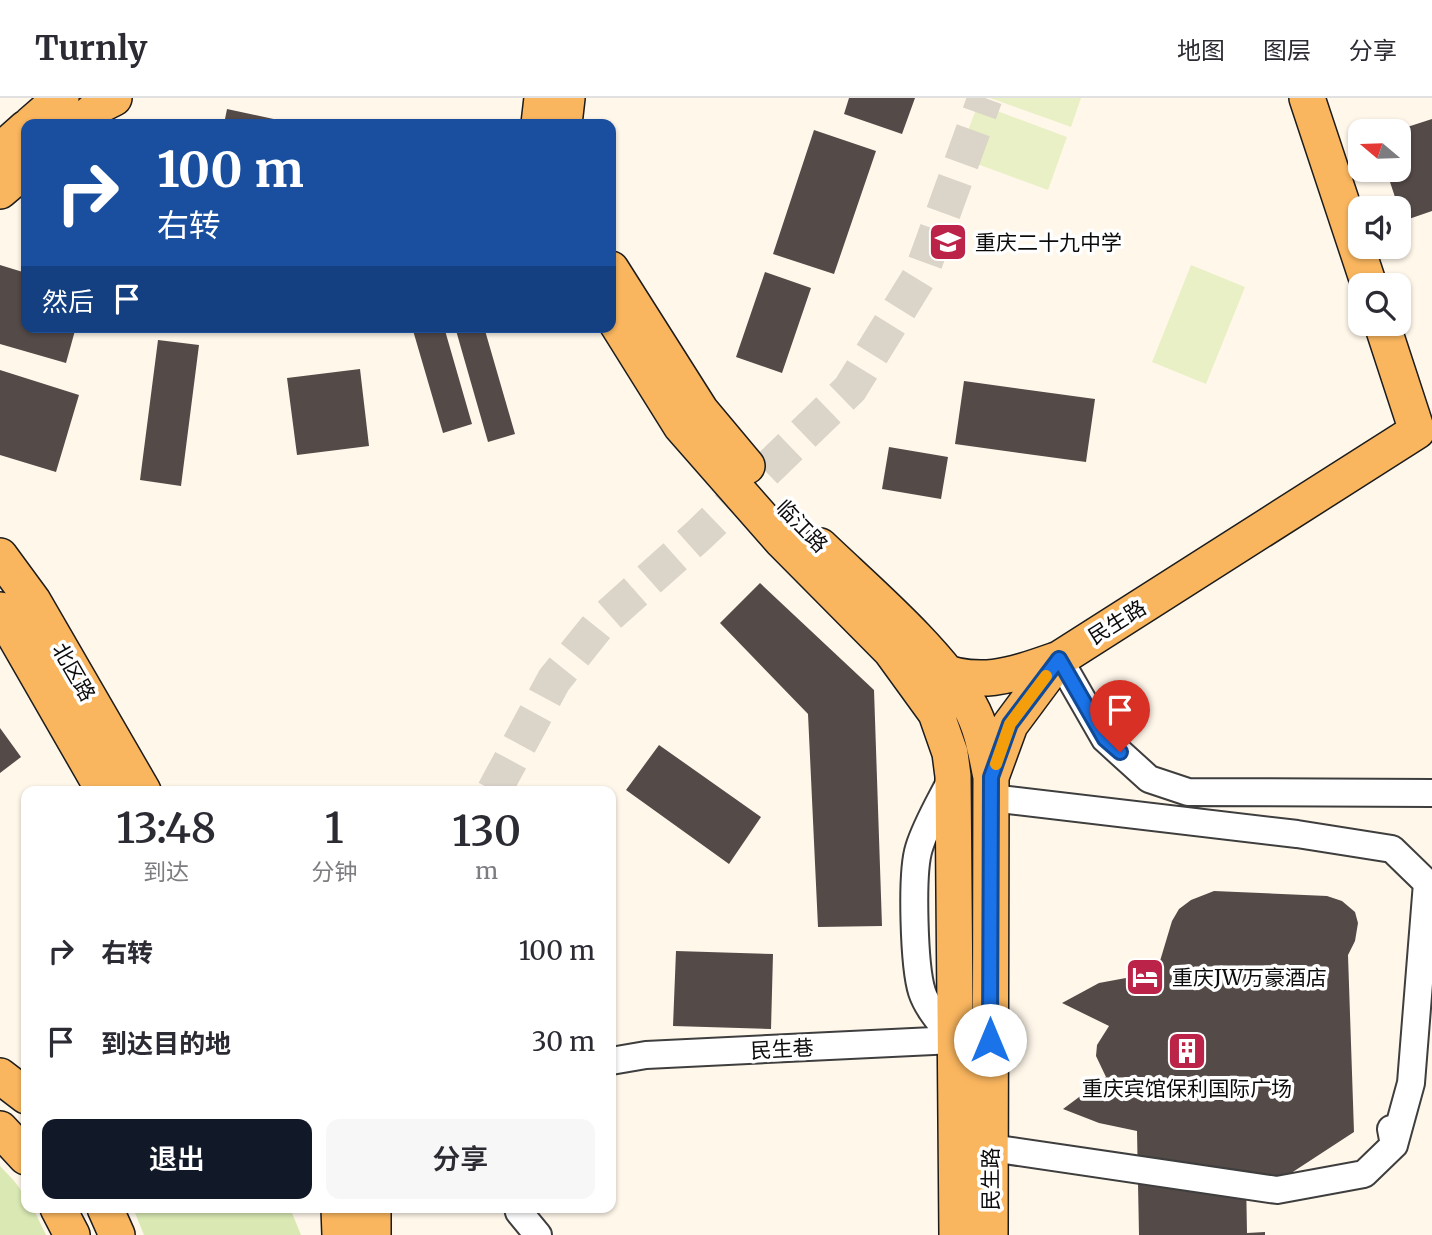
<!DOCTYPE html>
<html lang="zh">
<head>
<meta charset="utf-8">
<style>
	body { margin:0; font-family:Merriweather,"Noto Sans SC",serif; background:#f7f7f7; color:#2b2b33; height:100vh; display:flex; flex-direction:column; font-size:26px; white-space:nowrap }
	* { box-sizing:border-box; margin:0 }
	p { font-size:23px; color:#7c7c81 }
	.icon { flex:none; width:38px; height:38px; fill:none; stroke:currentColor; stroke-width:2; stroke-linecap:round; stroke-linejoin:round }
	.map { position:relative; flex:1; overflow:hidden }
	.details { position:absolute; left:21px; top:688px; width:595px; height:427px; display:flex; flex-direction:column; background:#fff; border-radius:14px; box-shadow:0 2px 5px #0004 }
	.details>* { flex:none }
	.guide { position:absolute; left:21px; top:21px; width:595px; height:214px; border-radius:14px; box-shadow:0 2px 5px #0004; background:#1a4fa0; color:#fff; overflow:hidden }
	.needle { width:46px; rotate:289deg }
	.buttons { position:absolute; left:1348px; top:21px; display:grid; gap:14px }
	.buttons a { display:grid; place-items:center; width:63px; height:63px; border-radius:14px; background:#fff; box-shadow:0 2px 5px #0004; font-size:35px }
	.pin { position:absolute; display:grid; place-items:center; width:60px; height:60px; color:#fff; margin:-72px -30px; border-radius:50% 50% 50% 0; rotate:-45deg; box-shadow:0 0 7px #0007 }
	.pin .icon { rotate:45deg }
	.me { position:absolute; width:77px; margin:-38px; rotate:0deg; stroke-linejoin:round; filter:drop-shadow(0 0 5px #0008) }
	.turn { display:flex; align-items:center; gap:24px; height:147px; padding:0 21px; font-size:32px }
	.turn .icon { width:91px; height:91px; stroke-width:2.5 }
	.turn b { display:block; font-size:49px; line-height:60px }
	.then { display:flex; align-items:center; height:66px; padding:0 21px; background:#0003; gap:14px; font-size:26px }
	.eta { display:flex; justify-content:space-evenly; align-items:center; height:119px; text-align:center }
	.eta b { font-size:42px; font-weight:600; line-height:49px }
	.cta { display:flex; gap:14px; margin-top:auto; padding:14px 21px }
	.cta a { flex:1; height:80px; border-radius:14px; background:#111827; color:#fff; font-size:28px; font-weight:600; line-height:80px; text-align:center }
	.cta a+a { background:#f7f7f7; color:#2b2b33 }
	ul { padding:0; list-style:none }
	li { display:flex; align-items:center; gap:21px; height:91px; padding:0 21px }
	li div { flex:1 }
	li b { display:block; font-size:26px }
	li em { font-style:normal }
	header { display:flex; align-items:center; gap:42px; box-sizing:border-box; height:98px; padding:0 35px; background:#fff; border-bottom:2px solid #e1e1e2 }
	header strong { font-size:33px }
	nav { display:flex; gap:38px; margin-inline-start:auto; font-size:24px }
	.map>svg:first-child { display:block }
</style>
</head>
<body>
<header>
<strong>Turnly</strong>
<nav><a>地图</a><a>图层</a><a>分享</a></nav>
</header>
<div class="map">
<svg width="1432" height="1137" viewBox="0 0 1432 1137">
	<rect width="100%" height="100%" fill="#fff7ea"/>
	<path fill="#dae9b4" d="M0 1068C11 1080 26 1092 26 1110H33L46 1137H0Z
		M133 1110H290L301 1137H144Z"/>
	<path fill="#eaf0c6" d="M990 0H1081L1071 29Z
		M978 6 1067 39 1048 92 958 59Z
		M1191 167 1245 189 1206 286 1152 264Z"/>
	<path fill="#544a48" d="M849 0H915L902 36 844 16Z
		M227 11 292 25V26H224Z
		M1432 21V113L1403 123 1386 72H1398V32Z
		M814 32 876 53 834 176 773 156Z
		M0 167 26 175V229H76L66 265 0 246Z
		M765 174 811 190 782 275 736 259Z
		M412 229H444L472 326 443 335Z
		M455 229H484L515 336 488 344Z
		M158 242 199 247 181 388 140 382Z
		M360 271 369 348 297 357 287 280Z
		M0 272 79 297 56 374 0 357Z
		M964 283 1095 301 1086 364 955 346Z
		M889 349 948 359 941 401 882 391Z
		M760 485 874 592 882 828 818 829 808 616 720 525Z
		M0 630 21 659 0 675Z
		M659 647 761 719 729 766 626 692Z
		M1214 793 1327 798 1342 803 1355 814 1358 825 1355 843 1348 857 1354 1034 1282 1081 1246 1080 1247 1135 1265 1134V1137H1139L1137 1033 1099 1025 1063 1011 1106 979 1096 958 1097 947 1109 928 1062 905 1099 885 1142 877 1160 863 1172 823 1179 811 1191 802Z
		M676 853 773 856 771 931 673 928Z"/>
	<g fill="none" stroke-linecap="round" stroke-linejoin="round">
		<path stroke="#dad4c9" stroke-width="35" stroke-dasharray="35 18" stroke-linecap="butt" d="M494 693 554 582 599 526 699 437 850 291 921 176 985 0"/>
		<g stroke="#3e3e3e" stroke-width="30">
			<path id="minor" d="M1059 561 1105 641 1149 681 1188 694 1432 695
				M951 682C940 704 926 727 919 750 911 775 914 869 922 894 928 912 943 927 954 942
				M991 700 1297 736 1392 751 1427 785 1411 985 1394 1047
				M611 963 646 957 954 942
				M991 1050 1277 1092 1364 1076 1394 1047 1391 1031
				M518 1110 519 1114 538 1137"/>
		</g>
		<g stroke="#1c1c1c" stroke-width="38">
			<path id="major" d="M1307 0 1369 187
				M31 26 61 0
				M78 26 102 6 114 0
				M539 26 542 0
				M564 26 567 0
				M0 53 26 30
				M0 93 26 71
				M611 171 701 313 747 368
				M611 216 681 328 782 443 891 553 936 615 950 655 953 678 957 1137
				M820 448C867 493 937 552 970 608 982 629 986 655 991 679
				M0 458 33 503 143 693
				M0 512 104 693
				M933 570C980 590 1013 577 1059 561
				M0 978 26 998
				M0 1031 26 1059
				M58 1110 72 1137
				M105 1110 117 1137
				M339 1110 340 1137
				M373 1137V1110
				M990 1137 991 679 1010 627 1059 561 1417 333 1382 226"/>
		</g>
		<use href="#minor" stroke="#fff" stroke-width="26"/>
		<use href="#major" stroke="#fab65f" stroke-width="35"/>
	</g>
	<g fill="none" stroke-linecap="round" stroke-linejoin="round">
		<g stroke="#114b97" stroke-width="18">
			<path id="route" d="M990 942 991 679 1010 626 1059 561 1105 641 1120 654"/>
		</g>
		<use href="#route" stroke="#1a73e8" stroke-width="12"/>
		<path stroke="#f59e0b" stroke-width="12" d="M996 666 1010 626 1046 578"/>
	</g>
	<defs>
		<g id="school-square" transform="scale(2.0125)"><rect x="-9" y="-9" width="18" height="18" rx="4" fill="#bc2348" stroke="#fff"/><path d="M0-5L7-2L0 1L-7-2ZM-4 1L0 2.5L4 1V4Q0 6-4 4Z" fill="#fff"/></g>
		<g id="hotel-square" transform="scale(2.0125)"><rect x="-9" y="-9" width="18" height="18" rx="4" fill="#bc2348" stroke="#fff"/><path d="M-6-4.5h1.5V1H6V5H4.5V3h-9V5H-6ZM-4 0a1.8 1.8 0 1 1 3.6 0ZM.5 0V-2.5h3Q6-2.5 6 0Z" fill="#fff"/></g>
		<g id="building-square" transform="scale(2.0125)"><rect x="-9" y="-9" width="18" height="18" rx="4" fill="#bc2348" stroke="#fff"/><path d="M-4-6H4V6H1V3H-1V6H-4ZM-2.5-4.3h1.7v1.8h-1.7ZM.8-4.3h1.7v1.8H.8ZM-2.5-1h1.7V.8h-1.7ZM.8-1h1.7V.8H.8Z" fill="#fff"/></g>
	</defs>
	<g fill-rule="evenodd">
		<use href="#school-square" x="948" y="144"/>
		<use href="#hotel-square" x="1145" y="879"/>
		<use href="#building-square" x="1187" y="953"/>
	</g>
	<g text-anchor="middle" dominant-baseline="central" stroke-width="7" stroke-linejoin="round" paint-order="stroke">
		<g font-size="21" fill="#0b0b0b" stroke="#fff" text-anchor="start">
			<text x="975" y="144">重庆二十九中学</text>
			<text x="1172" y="879">重庆JW万豪酒店</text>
			<text x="1187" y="990" text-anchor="middle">重庆宾馆保利国际广场</text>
		</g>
		<g font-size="21" fill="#0b0b0b" stroke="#fff">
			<text transform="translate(802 428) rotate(46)">临江路</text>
			<text transform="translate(1117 524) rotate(-32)">民生路</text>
			<text transform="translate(74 574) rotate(60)">北区路</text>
			<text transform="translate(782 951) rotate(-3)">民生巷</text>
			<text transform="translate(990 1081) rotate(-90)">民生路</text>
		</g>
	</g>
</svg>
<div class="buttons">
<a><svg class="needle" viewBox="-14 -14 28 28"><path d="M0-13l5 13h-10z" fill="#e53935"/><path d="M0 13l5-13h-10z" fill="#7c7c81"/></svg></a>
<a><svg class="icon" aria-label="sound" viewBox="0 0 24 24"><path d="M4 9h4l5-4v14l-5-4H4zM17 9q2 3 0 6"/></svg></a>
<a><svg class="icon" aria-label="search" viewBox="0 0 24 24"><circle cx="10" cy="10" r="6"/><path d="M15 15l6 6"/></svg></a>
</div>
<div class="pin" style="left:1120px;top:654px;background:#d93025"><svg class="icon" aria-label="arrive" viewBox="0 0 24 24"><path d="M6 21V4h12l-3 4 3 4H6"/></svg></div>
<svg class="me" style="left:990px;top:942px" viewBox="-20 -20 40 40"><circle r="19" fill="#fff"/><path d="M0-13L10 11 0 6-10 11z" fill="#1a73e8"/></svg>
<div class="guide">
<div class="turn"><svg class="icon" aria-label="right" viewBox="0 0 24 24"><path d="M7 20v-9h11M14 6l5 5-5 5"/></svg><div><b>100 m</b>右转</div></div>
<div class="then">然后<svg class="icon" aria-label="arrive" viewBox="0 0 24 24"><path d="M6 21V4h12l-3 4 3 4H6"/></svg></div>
</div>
<section class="details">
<div class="eta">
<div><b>13:48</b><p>到达</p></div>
<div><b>1</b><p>分钟</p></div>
<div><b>130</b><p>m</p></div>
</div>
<ul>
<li><svg class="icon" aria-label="right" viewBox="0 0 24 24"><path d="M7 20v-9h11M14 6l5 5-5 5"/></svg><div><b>右转</b></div><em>100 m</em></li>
<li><svg class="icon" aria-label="arrive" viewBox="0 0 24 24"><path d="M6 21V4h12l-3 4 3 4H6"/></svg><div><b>到达目的地</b></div><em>30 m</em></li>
</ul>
<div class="cta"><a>退出</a><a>分享</a></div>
</section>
</div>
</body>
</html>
